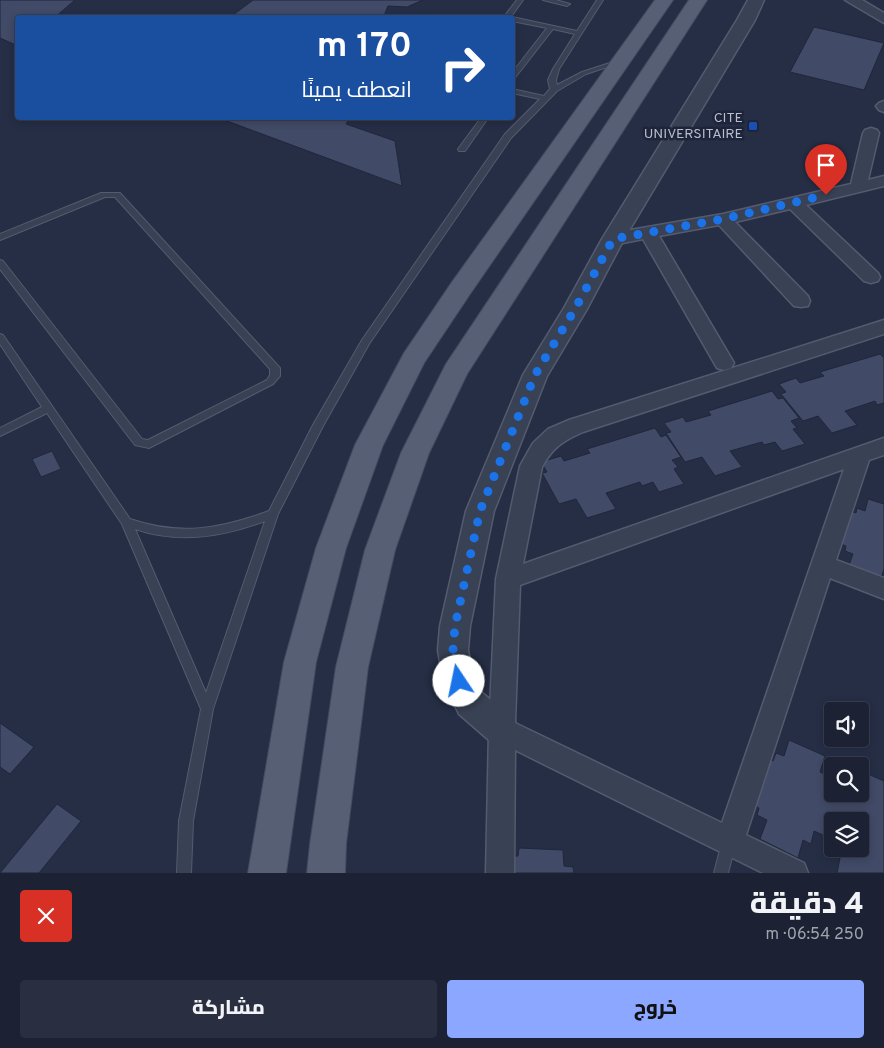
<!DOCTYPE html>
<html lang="ar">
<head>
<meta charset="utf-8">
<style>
	body { margin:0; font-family:Overpass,Cairo,sans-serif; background:#292f40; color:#f1f3f6; direction:rtl; height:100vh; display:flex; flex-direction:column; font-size:19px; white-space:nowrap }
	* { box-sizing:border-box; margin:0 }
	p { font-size:16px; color:#a0a4ac }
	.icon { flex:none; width:28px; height:28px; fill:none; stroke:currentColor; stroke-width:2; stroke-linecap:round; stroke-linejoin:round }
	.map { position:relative; height:873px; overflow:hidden; direction:ltr }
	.drawer { display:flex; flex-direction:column; background:#1c2234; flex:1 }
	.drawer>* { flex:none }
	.hud { position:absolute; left:15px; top:15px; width:500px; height:105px; border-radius:5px; box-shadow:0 2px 8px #0003,0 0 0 1px #3a3f4f; direction:rtl; background:#1a4fa0; color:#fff; overflow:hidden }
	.tools { position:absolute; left:824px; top:702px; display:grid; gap:10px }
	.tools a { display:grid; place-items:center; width:45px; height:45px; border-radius:5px; background:#1c2234; box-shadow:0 2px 8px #0003,0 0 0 1px #3a3f4f; font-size:25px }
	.pin { position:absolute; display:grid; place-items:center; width:42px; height:42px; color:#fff; margin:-51px -21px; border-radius:50% 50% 50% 0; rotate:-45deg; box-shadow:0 0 5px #0007 }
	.pin .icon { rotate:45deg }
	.me { position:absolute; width:55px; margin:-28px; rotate:349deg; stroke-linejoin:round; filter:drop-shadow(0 0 4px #0008) }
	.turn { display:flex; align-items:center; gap:18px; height:105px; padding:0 20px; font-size:22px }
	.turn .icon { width:65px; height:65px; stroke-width:2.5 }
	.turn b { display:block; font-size:35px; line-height:42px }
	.round { display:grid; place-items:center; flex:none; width:52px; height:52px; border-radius:5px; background:#292f40 }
	.headline { display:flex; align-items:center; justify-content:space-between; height:85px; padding:0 20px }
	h1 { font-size:30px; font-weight:800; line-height:38px }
	.action { display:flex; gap:10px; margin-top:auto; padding:10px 20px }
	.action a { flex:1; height:58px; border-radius:5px; background:#8ba7ff; color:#111; font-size:20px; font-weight:800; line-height:58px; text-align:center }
	.action a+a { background:#292f40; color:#f1f3f6 }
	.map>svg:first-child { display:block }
</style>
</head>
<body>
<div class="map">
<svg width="884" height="873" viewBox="0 0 884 873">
	<rect width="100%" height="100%" fill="#252e45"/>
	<path fill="#414a66" stroke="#20273c" d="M0 0H75L54 18H18V46L0 38Z
		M253 0H423L407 7 388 6 384 16 388 18H229Z
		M814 27 884 43 864 90 790 72Z
		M219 118H350L346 124 395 141 402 186Z
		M880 354 884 358V403L877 405 875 401 845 411 857 425 832 433 818 416 803 421 781 394 786 392 779 384 796 378 800 383 824 376 820 372Z
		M772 391 778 399 783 398 799 418 791 421 797 428 793 429 805 444 782 451 775 442 764 445 762 442 730 451 742 467 715 476 702 457 685 462 666 433 671 432 664 423 683 417 686 422 711 415 708 411Z
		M655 428 661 437 666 435 681 457 672 460 678 467 674 469 684 484 659 492 653 482 642 486 640 482 606 493 616 509 587 518 576 499 559 504 542 473 547 472 541 462 561 456 564 461 590 453 587 449Z
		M52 451 61 469 41 477 32 459Z
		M868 499 884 504V569L880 581 848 568 853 554 845 551 846 546 836 542 848 510 856 513 857 508 865 511Z
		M0 723 34 747 10 774 0 767Z
		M789 740 825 756 820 772 829 776 825 788 832 792V794L844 797 845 794H860L861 771 884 781V873H837L840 858 830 854 832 844V849H860V821H832V839L814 831 811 844 803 840 798 858 760 839 767 820 757 815 759 808 748 802 764 756 773 761 776 753 784 756Z
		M57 804 81 821 39 873H0Z
		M519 848 563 850 564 866 573 867 574 873H503L502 857 518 856Z"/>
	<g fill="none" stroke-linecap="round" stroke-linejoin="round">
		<g stroke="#555b6f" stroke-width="2">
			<path id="service" d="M517 0H523L510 18H503Z
				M543 0H556L570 4 567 6Z
				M597 0H603L559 69 556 80 557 85 582 72 619 60 622 62 586 74 557 91 511 138 369 344 323 426 278 514 213 709 193 821 191 873H177L179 821 201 709 122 524 47 413 0 436V428L42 407 0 344V334L3 335 130 519C180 536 220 529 269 511L313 425 362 340 505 134 540 99 512 93V89L544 96 550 89 548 80 553 69 575 34 553 29 514 79 512 80V73L547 28 512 21V18H510L512 17 577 31ZM265 521 206 693 135 529C179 544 222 537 265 521Z
				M481 118H488L465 151H459L458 149Z
				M101 193H120L280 368V376L273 384 149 448 135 445 0 269V260L3 261 142 439 148 440 154 437 267 380 270 375V369L115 197H105L0 240V234Z
				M729 835 734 837 736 842 728 873H714L722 842 724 837Z"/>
		</g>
		<g stroke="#555b6f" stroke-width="3">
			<path id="minor" d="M845 0H862L884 13V23Z
				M884 101V112L879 110 876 106 879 103Z
				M871 128 877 130 879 133 868 180 884 176V186L806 205 878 273 880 277 878 281 871 283 864 281 790 209 735 222 808 296 810 301 808 306 801 307 794 306 719 225 659 236 734 363 731 368 724 370 717 368 643 239 613 245 607 243 604 239 607 235 613 233 723 214 851 184 863 133 865 130Z
				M884 320V334L583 432C563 441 553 447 542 467L523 564 884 438V455L869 460 836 560 884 578V599L830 578 746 835 804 863 808 873H763L515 750 514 873H486L489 730 496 579 520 466 533 443 548 429 569 420ZM844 469 722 823 515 723 520 585Z"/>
		</g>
		<g stroke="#555b6f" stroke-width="3">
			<path id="tertiary" d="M748 0H764L755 20 624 239 587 309 547 376 494 511 470 626 468 650 474 679 481 692 514 719 518 730 514 741 502 746 490 741 459 714 443 681 438 650 440 626 466 511 523 375 564 308 602 239 737 20Z"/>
		</g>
		<g stroke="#43495e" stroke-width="2">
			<path id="primary" d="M655 0H673L470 294 424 363 383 445 346 548 316 662 286 873H248L284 662 316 548 355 445 404 353 452 282Z
				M689 0H707L467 374 429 453 395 550 368 667 346 844 345 873H307L310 844 336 667 365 550 401 453 446 364Z"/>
		</g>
		<use href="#service" fill="#394154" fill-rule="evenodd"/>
		<use href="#minor" fill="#394154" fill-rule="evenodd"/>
		<use href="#tertiary" fill="#394154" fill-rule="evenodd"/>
		<use href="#primary" fill="#575f74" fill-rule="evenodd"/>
	</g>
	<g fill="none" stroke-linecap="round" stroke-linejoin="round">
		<path stroke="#1a73e8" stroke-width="9" stroke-dasharray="0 16.2" d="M459 681 453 650 455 626 480 511 535 375 575 309 613 239 723 219 826 195"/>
	</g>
	<rect fill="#1a4fb4" stroke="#1e253a" stroke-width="2" x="748" y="121" width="10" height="10" rx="2.5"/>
	<g text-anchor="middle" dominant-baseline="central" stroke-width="5" stroke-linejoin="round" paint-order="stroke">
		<g font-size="14" fill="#b7bcce" stroke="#1e253a" text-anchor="end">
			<text x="743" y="118">CITE<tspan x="743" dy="16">UNIVERSITAIRE</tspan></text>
		</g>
	</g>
</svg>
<div class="tools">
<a><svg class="icon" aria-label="sound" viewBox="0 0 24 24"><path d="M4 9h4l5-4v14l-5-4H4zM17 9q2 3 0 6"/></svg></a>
<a><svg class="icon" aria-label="search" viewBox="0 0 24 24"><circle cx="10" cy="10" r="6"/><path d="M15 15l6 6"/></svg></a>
<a><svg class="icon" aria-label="layers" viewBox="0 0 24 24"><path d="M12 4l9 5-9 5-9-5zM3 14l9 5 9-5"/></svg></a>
</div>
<div class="pin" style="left:826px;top:195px;background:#d93025"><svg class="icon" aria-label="arrive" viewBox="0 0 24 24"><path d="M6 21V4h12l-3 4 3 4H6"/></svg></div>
<svg class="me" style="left:459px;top:681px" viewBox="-20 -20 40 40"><circle r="19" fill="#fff"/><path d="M0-13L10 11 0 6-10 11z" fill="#1a73e8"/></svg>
<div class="hud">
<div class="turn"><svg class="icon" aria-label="right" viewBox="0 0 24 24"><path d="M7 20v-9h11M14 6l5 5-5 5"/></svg><div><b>170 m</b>انعطف يمينًا</div></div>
</div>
</div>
<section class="drawer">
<div class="headline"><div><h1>4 دقيقة</h1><p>250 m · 06:54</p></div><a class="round" style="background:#d93025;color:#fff"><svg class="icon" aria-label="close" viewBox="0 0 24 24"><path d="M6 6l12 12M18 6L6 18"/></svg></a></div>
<div class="action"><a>خروج</a><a>مشاركة</a></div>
</section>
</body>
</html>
